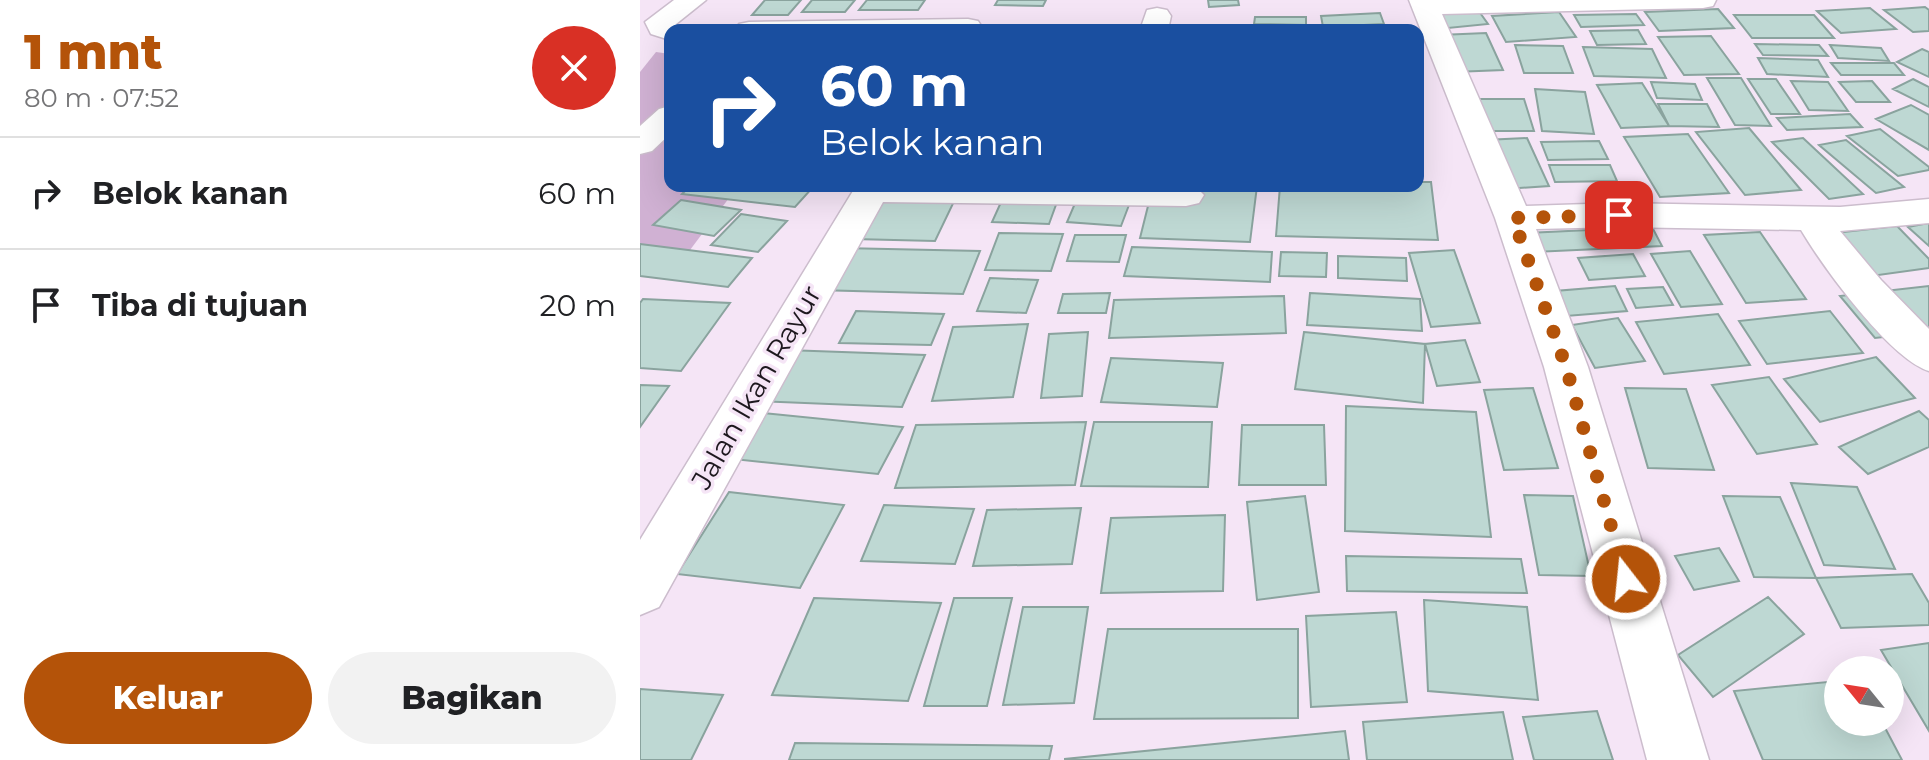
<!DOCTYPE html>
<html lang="id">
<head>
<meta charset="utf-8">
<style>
	body { margin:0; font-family:Montserrat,sans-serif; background:#f2f2f2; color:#202124; height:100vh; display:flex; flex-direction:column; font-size:30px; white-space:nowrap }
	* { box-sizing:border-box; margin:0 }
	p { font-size:26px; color:#757577 }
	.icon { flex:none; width:44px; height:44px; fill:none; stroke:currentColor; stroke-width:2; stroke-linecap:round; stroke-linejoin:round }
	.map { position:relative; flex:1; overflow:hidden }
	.side { display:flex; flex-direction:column; background:#fff; width:640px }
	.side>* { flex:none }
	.top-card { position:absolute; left:24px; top:24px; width:760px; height:168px; border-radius:16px; box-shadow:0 8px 32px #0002; background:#1a4fa0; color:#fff; overflow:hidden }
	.needle { width:52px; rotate:300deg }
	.buttons { position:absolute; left:1184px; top:656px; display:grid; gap:16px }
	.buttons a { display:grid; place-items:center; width:80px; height:80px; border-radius:50%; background:#fff; box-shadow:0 8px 32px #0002; font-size:40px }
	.pin { position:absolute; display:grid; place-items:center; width:68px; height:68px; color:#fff; margin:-34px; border-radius:16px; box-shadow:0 4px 12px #0006 }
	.me { position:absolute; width:88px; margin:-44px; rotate:344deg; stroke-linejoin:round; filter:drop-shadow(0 0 6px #0008) }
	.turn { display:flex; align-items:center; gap:28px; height:168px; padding:0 24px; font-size:36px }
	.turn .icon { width:104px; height:104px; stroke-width:2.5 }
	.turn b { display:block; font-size:56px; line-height:68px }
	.round { display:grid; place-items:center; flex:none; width:84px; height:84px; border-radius:42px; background:#f2f2f2 }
	.summary { display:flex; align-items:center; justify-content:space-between; height:136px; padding:0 24px }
	h1 { font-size:48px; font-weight:800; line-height:60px; color:#b45309 }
	.cta { display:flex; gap:16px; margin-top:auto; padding:16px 24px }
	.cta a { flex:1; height:92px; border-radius:48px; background:#b45309; color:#fff; font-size:32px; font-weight:800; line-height:92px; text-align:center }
	.cta a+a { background:#f2f2f2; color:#202124 }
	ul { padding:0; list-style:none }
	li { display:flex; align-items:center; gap:24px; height:112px; padding:0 24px; border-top:2px solid #e0e0e0 }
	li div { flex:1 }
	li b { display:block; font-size:30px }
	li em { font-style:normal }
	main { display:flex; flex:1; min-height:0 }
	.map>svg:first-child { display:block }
</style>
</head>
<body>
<main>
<section class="side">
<div class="summary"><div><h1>1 mnt</h1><p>80 m · 07:52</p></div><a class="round" style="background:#d93025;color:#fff"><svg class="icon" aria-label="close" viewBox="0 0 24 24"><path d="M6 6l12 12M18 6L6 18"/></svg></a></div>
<ul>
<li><svg class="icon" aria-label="right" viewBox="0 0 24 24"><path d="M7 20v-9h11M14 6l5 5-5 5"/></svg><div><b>Belok kanan</b></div><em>60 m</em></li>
<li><svg class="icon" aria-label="arrive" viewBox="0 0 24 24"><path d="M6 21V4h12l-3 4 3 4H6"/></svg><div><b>Tiba di tujuan</b></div><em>20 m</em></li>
</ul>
<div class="cta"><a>Keluar</a><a>Bagikan</a></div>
</section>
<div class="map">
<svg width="1289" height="760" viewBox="0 0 1289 760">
	<rect width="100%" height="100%" fill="#f5e5f6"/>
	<path fill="#d0b1d3" d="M16 52 30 54V186H98L47 254 0 255V72Z"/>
	<path fill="#bed8d3" stroke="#8aa39e" stroke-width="2" d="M125 0H161L148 15H112Z
		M172 0H215L205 12H162Z
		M227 0H285L278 10H219Z
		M358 0H406L403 6 355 5Z
		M568 0H598L599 5 569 7Z
		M1285 7 1289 10V31L1273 32 1244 10Z
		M1230 8 1256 29 1201 33 1177 11Z
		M1078 9 1094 28 1019 31 1005 12Z
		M838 10 848 24 808 28 799 14Z
		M919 12 936 37 866 42 852 16Z
		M740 13 744 24 683 27 681 16Z
		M996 14 1004 25 941 27 934 15Z
		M1094 15H1174L1194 38H1112Z
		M615 17H666V25L614 24Z
		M405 26 404 30H335L336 28Z
		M998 30 1006 44 957 45 950 31Z
		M846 33 863 70 814 72 800 35Z
		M1071 36 1099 74 1044 75 1018 37Z
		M1115 44 1179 45 1188 56 1123 55Z
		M875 45 923 46 933 73H884Z
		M1190 45 1241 48 1249 61 1198 58Z
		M943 47 1012 49 1026 78 954 76Z
		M1282 49 1289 52V77L1257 62Z
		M1118 58 1178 60 1188 77 1127 74Z
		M1191 63H1254L1264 75H1201Z
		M1067 78H1101L1131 126 1095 125Z
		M1108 79H1136L1160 114H1131Z
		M1273 79 1289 87V107L1253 89Z
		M1151 81 1188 82 1208 111 1169 110Z
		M1232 81 1250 102H1216L1199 82Z
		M1011 82 1055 84 1062 100 1017 98Z
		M1002 83 1029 126 981 128 957 85Z
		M895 89 945 92 954 134 902 131Z
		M828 99H884L894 131H835Z
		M1018 104H1067L1079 127 1029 126Z
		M1271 105 1289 115V150L1236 119Z
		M1210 114 1222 127 1147 130 1137 118Z
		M1109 128 1161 190 1105 195 1056 132Z
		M1240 129 1289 167V170L1258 176 1207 136Z
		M1048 134 1089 193 1020 197 984 137Z
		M887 138 909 186 866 189 845 140Z
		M1163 138 1223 194 1189 199 1132 142Z
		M1206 140 1264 187 1236 193 1179 145Z
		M959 141 968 159 908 160 901 142Z
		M909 165H970L977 181 915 182Z
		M778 182H791L798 240 636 236 640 186H778Z
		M50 186H174L155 207 42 194Z
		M513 186H617L610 242 500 238Z
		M242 189 319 191 295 241 214 239Z
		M41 200 101 210 74 236 13 225Z
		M362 200 417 202 409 224 352 222Z
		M436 201 489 205 481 226 427 222Z
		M101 214 147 221 118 252 71 245Z
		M1289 223V246L1268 227Z
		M1257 226 1289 259V268L1224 277 1186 234Z
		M1012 227 1022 246 894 252 887 233Z
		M1120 232 1166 299 1106 303 1064 235Z
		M359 233 423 234 411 271 345 270Z
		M435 235H486L479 262 427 261Z
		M0 244 112 258 88 287 0 276Z
		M492 247 632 252 630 282 484 276Z
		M201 248 340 251 323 294 177 290Z
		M814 250 840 323 791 327 769 253Z
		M1050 251 1082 304 1041 307 1011 254Z
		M641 252 687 253 686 277 639 276Z
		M993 254 1005 276 949 280 938 258Z
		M698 256 766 258 767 281 698 278Z
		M350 278 398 280 386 313 337 311Z
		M975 286 987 311 926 316 915 291Z
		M1289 286V332L1235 338 1200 296Z
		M1023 287 1033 305 996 308 987 289Z
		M470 293 466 313H418L423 294Z
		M670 293 780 299 782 331 667 325Z
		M644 296 646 333 469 338 474 300Z
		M3 299 90 303 41 371 0 368V303Z
		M216 311 304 314 291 345 199 343Z
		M1190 311 1223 353 1127 364 1099 321Z
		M1078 314 1110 365 1024 374 996 322Z
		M978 318 1005 361 955 368 932 325Z
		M388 324 373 397 292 401 313 327Z
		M448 332 442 396 401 398 409 334Z
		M664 332 785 344 783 403 655 389Z
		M825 340 840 382 797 386 785 344Z
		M146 350 285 355 262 407 115 401Z
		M1236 357 1275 398 1180 422 1144 379Z
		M471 358 583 363 577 407 461 402Z
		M1129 377 1177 444 1117 454 1072 385Z
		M0 385 29 386 0 427Z
		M893 388 918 468 864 470 844 390Z
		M985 388 1046 389 1074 470 1008 468Z
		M706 406 836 412 851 537 705 531Z
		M1279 411 1289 420V447L1228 474 1199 447Z
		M123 413 263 427 238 474 93 459Z
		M446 422 435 485 255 488 276 425Z
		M454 422H572L568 487 441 486Z
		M602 425H684L686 485H599Z
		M1151 483 1217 487 1255 569 1184 565Z
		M89 492 204 505 160 588 37 574Z
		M884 495 933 496 951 576 899 575Z
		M665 496 679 592 617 600 607 502Z
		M1083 496 1140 497 1176 578 1114 577Z
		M244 505 334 509 315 564 221 561Z
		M441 508 432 564 333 566 347 510Z
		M585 515 583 591 461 593 471 518Z
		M1079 548 1099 581 1054 590 1035 556Z
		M706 556 881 559 887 593 707 591Z
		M1272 574 1289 603V625L1201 628 1176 578Z
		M1128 597 1164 634 1073 697 1038 655Z
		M174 598 301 603 268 701 132 695Z
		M314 598H372L347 706H284Z
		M784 600 887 607 898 700 788 691Z
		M383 607H448L434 703 363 705Z
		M756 612 767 702 671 707 666 616Z
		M468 629H658V718L454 719Z
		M1289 643V731L1241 650Z
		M1198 681V722H1242L1262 760H1123L1094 691Z
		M0 689 83 695 51 760H0Z
		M957 711 973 760H894L883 717Z
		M863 712 873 760H727L723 722Z
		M705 731 709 760H425V759Z
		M155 743 412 746 409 760H149Z"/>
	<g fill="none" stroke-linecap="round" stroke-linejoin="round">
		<g stroke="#ccbdcd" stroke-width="3">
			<path id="minor" d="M34 0H66L36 24 43 30H30V40L11 34 5 22Z
				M769 0H1076L1073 6 1063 8 802 14 886 206 979 203 1200 207 1289 199V223L1200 231 1241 280 1289 329V371C1250 359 1183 267 1161 230L979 227 896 229 948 367 1069 760H1007L904 367 855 218Z
				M517 8 527 10 531 16 528 30H500L507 10Z
				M328 19 338 21 342 27 340 30H95L99 24 109 22Z
				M30 106V134L12 151 0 154V126L19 109Z
				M216 186H555L564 195 559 203 546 206 243 202 19 607 0 615V540Z"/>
		</g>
		<use href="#minor" fill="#fff" fill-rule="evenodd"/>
	</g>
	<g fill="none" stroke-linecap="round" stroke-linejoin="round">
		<path stroke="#b45309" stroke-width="14" stroke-dasharray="0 25.2" d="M979 215 873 218 926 367 986 579"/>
	</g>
	<g text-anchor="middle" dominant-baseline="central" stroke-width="7" stroke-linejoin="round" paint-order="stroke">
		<g font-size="28" fill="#1d181e" stroke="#f5e5f6">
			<text transform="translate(116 387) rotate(-60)">Jalan Ikan Rayur</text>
		</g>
	</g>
</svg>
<div class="buttons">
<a><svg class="needle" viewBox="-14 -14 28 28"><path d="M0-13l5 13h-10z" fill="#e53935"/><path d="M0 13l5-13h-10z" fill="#757577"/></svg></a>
</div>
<div class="pin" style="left:979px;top:215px;background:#d93025"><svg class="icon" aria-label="arrive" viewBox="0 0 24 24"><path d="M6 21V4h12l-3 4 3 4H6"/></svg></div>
<svg class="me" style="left:986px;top:579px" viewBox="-20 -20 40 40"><circle r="17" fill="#b45309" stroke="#fff" stroke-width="3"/><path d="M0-11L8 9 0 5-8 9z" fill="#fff"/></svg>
<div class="top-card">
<div class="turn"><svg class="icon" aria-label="right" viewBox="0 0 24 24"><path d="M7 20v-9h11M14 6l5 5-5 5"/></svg><div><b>60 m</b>Belok kanan</div></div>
</div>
</div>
</main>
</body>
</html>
